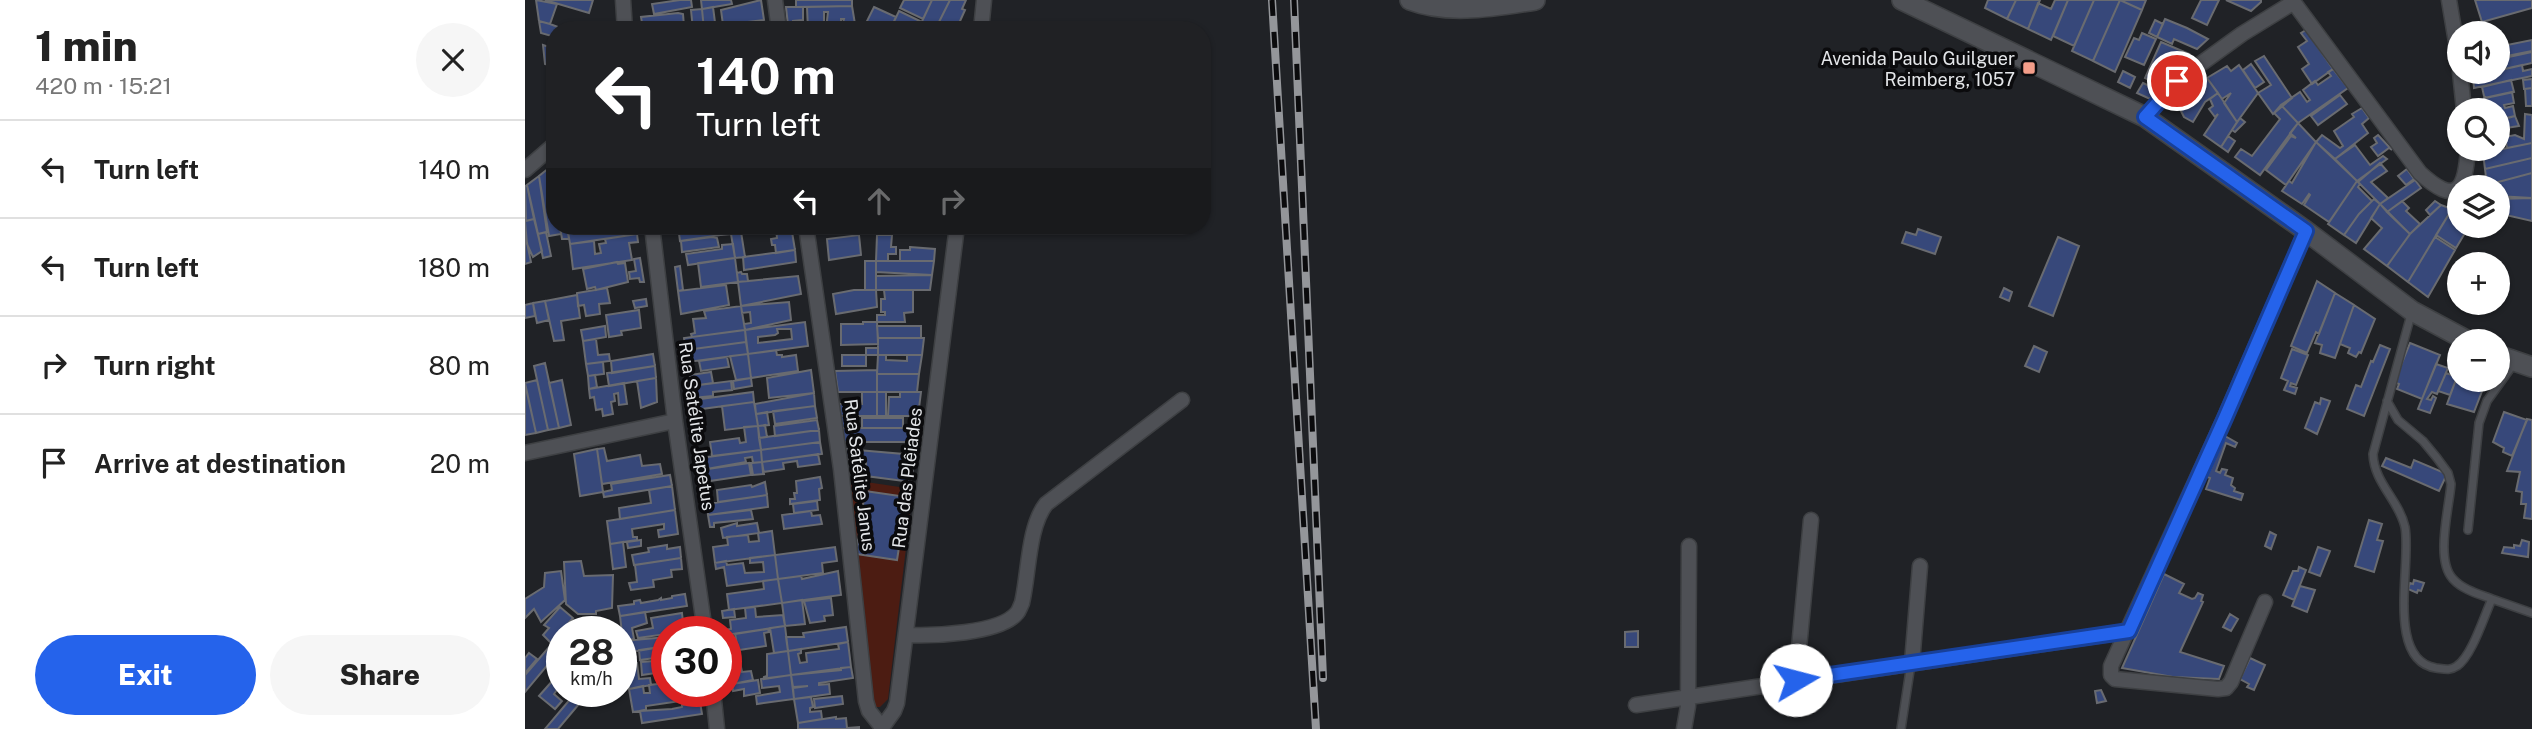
<!DOCTYPE html>
<html lang="en">
<head>
<meta charset="utf-8">
<style>
	body { margin:0; font-family:"Public Sans",sans-serif; background:#f6f6f6; color:#222; height:100vh; display:flex; flex-direction:column; font-size:26px; white-space:nowrap }
	* { box-sizing:border-box; margin:0 }
	p { font-size:23px; color:#767676 }
	.icon { flex:none; width:38px; height:38px; fill:none; stroke:currentColor; stroke-width:2; stroke-linecap:round; stroke-linejoin:round }
	.map { position:relative; flex:1; overflow:hidden }
	.panel { display:flex; flex-direction:column; background:#fff; width:525px }
	.panel>* { flex:none }
	.hud { position:absolute; left:21px; top:21px; width:665px; height:214px; border-radius:28px; box-shadow:0 2px 5px #0004; background:#202124; color:#fff; overflow:hidden }
	.controls { position:absolute; left:1922px; top:21px; display:grid; gap:14px }
	.controls a { display:grid; place-items:center; width:63px; height:63px; border-radius:50%; background:#fff; box-shadow:0 2px 5px #0004; font-size:35px }
	.speed { position:absolute; left:21px; top:616px; display:flex; gap:14px; font-size:35px; font-weight:700; text-align:center }
	.speed>* { display:grid; place-content:center; width:91px; height:91px; border-radius:50%; background:#fff; box-shadow:0 2px 5px #0004; line-height:1 }
	.speed small { font-size:18px; font-weight:400 }
	.speed .limit { border:10px solid #d22; background:#fff; color:#111 }
	.pin { position:absolute; display:grid; place-items:center; width:60px; height:60px; color:#fff; margin:-30px; border:4px solid #fff; border-radius:50%; box-shadow:0 2px 7px #0007 }
	.me { position:absolute; width:77px; margin:-38px; rotate:82deg; stroke-linejoin:round; filter:drop-shadow(0 0 5px #0008) }
	.turn { display:flex; align-items:center; gap:24px; height:147px; padding:0 35px; font-size:32px }
	.turn .icon { width:91px; height:91px; stroke-width:2.5 }
	.turn b { display:block; font-size:49px; line-height:60px }
	.lanes { display:flex; align-items:center; height:66px; padding:0 35px; background:#0003; justify-content:center; gap:35px; direction:ltr }
	.lanes .off { opacity:.35 }
	.round { display:grid; place-items:center; flex:none; width:74px; height:74px; border-radius:37px; background:#f6f6f6 }
	.headline { display:flex; align-items:center; justify-content:space-between; height:119px; padding:0 35px }
	h1 { font-size:42px; font-weight:800; line-height:52px }
	.primary-button { display:flex; gap:14px; margin-top:auto; padding:14px 35px }
	.primary-button a { flex:1; height:80px; border-radius:42px; background:#2563eb; color:#fff; font-size:28px; font-weight:800; line-height:80px; text-align:center }
	.primary-button a+a { background:#f6f6f6; color:#222 }
	ul { padding:0; list-style:none }
	li { display:flex; align-items:center; gap:21px; height:98px; padding:0 35px; border-top:2px solid #e0e0e0 }
	li div { flex:1 }
	li b { display:block; font-size:26px }
	li em { font-style:normal }
	main { display:flex; flex:1; min-height:0 }
	.map>svg:first-child { display:block }
</style>
</head>
<body>
<main>
<section class="panel">
<div class="headline"><div><h1>1 min</h1><p>420 m · 15:21</p></div><a class="round"><svg class="icon" aria-label="close" viewBox="0 0 24 24"><path d="M6 6l12 12M18 6L6 18"/></svg></a></div>
<ul>
<li><svg class="icon" aria-label="left" viewBox="0 0 24 24"><path d="M17 20v-9H6M10 6l-5 5 5 5"/></svg><div><b>Turn left</b></div><em>140 m</em></li>
<li><svg class="icon" aria-label="left" viewBox="0 0 24 24"><path d="M17 20v-9H6M10 6l-5 5 5 5"/></svg><div><b>Turn left</b></div><em>180 m</em></li>
<li><svg class="icon" aria-label="right" viewBox="0 0 24 24"><path d="M7 20v-9h11M14 6l5 5-5 5"/></svg><div><b>Turn right</b></div><em>80 m</em></li>
<li><svg class="icon" aria-label="arrive" viewBox="0 0 24 24"><path d="M6 21V4h12l-3 4 3 4H6"/></svg><div><b>Arrive at destination</b></div><em>20 m</em></li>
</ul>
<div class="primary-button"><a>Exit</a><a>Share</a></div>
</section>
<div class="map">
<svg width="2007" height="729" viewBox="0 0 2007 729">
	<rect width="100%" height="100%" fill="#202226"/>
	<path fill="#4c1c12" d="M321 479 388 489 363 699 355 707H350L345 700Z"/>
	<path fill="#37487a" stroke="#696b70" stroke-width="2" fill-rule="evenodd" d="M11 0 32 4 25 24 14 21Z
		M20 0H68L64 13Z
		M155 0H166L167 7 129 14 127 4Z
		M176 0H206L207 4 177 9Z
		M236 0 239 20 198 25 196 10Z
		M271 0H327V6L271 7Z
		M379 0H407L398 19 375 8Z
		M407 0H425L410 30H393Z
		M425 0H441L437 9 440 10 431 30H410Z
		M1463 0H1491L1482 19 1460 8Z
		M1491 0H1515L1503 29 1482 19Z
		M1530 0H1543L1526 40 1503 29 1513 3 1526 9Z
		M1543 0H1569L1549 46 1528 36Z
		M1569 0H1595L1568 61 1547 51Z
		M1595 0 1617 10 1590 72 1568 61Z
		M1595 0H1621L1617 10Z
		M1676 0H1694L1682 25 1667 18Z
		M1701 0H1736V2L1726 11Z
		M1950 0H2007V8L1957 22Z
		M327 6 331 30H316L319 19H316V24H308L306 29H301L303 12H299V30H283L282 7Z
		M188 7 191 30H179L177 9Z
		M261 7H278V20L268 21V25H263Z
		M349 7 371 17 365 30 353 26 351 29 341 23Z
		M177 9 179 30H168L166 10Z
		M374 11 397 22 393 30H365Z
		M153 13 158 14 159 26H150L147 30H136V27L118 29 116 17Z
		M1640 19 1662 28 1683 39 1672 49 1649 39 1647 44 1632 37Z
		M1630 20 1638 24 1632 37 1624 33Z
		M14 21 25 24 41 30H30V37L16 33Z
		M1781 30 1808 69 1787 84 1777 69 1784 64 1773 47 1782 41 1776 33Z
		M1617 33 1631 39 1619 65 1600 57 1609 38 1614 40Z
		M2007 40V51L1972 58V47Z
		M1636 42 1664 54 1644 77 1646 79 1639 87 1620 78Z
		M18 45 30 49V67L20 64Z
		M2007 52V63L1980 69 1979 58Z
		M1739 56 1767 98 1748 114 1733 93 1746 85 1730 61Z
		M1726 64 1739 82 1730 88 1718 70Z
		M1714 65 1733 93 1712 122 1699 103 1706 93 1697 99 1682 78 1702 66 1706 71Z
		M1997 65 1998 71 2007 69V76L1949 88 1948 76Z
		M1808 69 1823 88 1773 123 1756 105 1775 92 1782 102 1785 100 1778 90 1790 81 1793 85 1806 76 1803 72Z
		M1598 71 1610 77 1605 88 1593 82Z
		M1682 78 1693 93 1680 102 1668 122 1659 117 1655 109 1656 101 1665 93 1663 90Z
		M2007 79V88L1999 89 1998 80Z
		M1986 80 1989 92 1961 98 1959 96 1957 87Z
		M1618 83 1635 91 1628 99 1623 98 1612 93Z
		M2007 88V106H2001L2000 89Z
		M1987 92 1989 103 1979 105 1980 108 1988 106 1990 116 1972 120 1971 105 1961 108 1959 98Z
		M1693 93 1712 122 1696 147 1679 135 1693 114 1690 117 1684 109 1688 106 1685 99Z
		M1815 95 1822 104 1793 125 1786 116Z
		M1756 105 1773 123 1735 175 1710 157 1716 149 1727 156 1755 119 1749 113Z
		M1837 108 1844 118 1837 124 1843 133 1810 159 1791 142 1797 135 1815 148 1818 146 1809 131 1829 117 1827 114Z
		M2000 114 2007 115V143L1982 148 1980 137 1990 135 1999 139Z
		M1990 116 1994 126 1981 128 1979 119Z
		M1715 118 1720 122 1710 132 1707 130Z
		M1773 123 1791 142 1761 185 1741 170 1766 136 1771 138 1765 133Z
		M1853 135 1867 150 1864 148 1853 156 1846 147 1852 143 1849 138Z
		M1703 136 1710 141 1703 152 1696 147Z
		M1791 142 1832 181 1804 222 1779 205 1785 195 1784 194 1777 204 1757 191 1764 181 1767 183Z
		M2007 143V158L1960 169 1958 153Z
		M1830 145 1845 165 1858 156 1862 159 1832 181 1810 159Z
		M2007 158V173L1962 185 1960 169Z
		M30 163V198L24 168Z
		M1855 163 1862 171 1846 182 1863 198 1855 204 1833 182Z
		M24 168 30 198V226H35L36 234 24 236 14 176Z
		M1882 169 1889 179 1881 185 1873 176Z
		M2007 173V198L1972 196V187H1962V185Z
		M14 176 22 232 13 234 2 185Z
		M1890 180 1896 188 1862 212 1855 204Z
		M1832 181 1835 184 1833 187 1847 201 1834 214 1819 235 1803 224Z
		M2 185 9 219 1 221 0 186Z
		M2007 198V221L1972 213V199Z
		M1849 199 1855 204 1831 243 1819 235 1834 214Z
		M1877 201 1884 208 1881 211 1895 224 1885 234 1862 212Z
		M1910 201 1916 205 1905 215 1901 210Z
		M1855 204 1885 234 1862 266 1839 249 1857 228 1846 218Z
		M1916 205 1927 209 1883 282 1862 266 1885 234Z
		M1927 209 1934 212V226H1940V233L1931 248 1911 235Z
		M9 219 17 251 8 257 2 244 0 221Z
		M35 226H42L44 239H37Z
		M42 226H54L57 231 77 230 76 226H111L112 234 45 244Z
		M153 226H195L196 235 155 241Z
		M196 226H205L206 234 197 235Z
		M221 226H255V227L222 232Z
		M266 226 270 250 251 253 250 245H247L246 239 252 238 251 228Z
		M1393 229 1416 237 1410 254 1377 243 1381 232 1391 235Z
		M21 232 26 256 18 258 13 234Z
		M216 232 220 257 210 258 206 234Z
		M0 233 6 262 0 264Z
		M112 234 113 242 104 243 107 260 48 269 45 244 69 241 70 254 76 253 74 244 81 243 80 239Z
		M334 235 336 255 304 260 302 239Z
		M352 235H367L366 247H371V254H363V261H351Z
		M187 237 192 238 194 247 157 252 156 241Z
		M1533 237 1554 246 1528 316 1504 306Z
		M1910 237 1930 250 1903 297 1883 282Z
		M208 244 210 258 163 265 161 254 197 249V245Z
		M385 247 410 249 409 261H375V250H385Z
		M270 250 271 262 219 270 218 257Z
		M115 258 119 282H115L114 278 105 279 104 272 111 271 109 259Z
		M210 258 213 282 176 287 173 263Z
		M340 261H351V290H340Z
		M351 261H409L407 275 351 272Z
		M92 262 93 264 100 263 103 282 71 290 70 287 62 289 58 269Z
		M155 266 158 290 153 291 150 267Z
		M216 272 217 274H222L223 281 213 282 212 273Z
		M407 275 405 290H351V276Z
		M273 276 276 294 216 306 213 282Z
		M1792 281 1810 293 1794 334 1791 332 1782 353 1766 346Z
		M201 285 204 305 156 314 153 291Z
		M82 288 85 303 74 304 75 314 61 316 59 305 53 306 52 293Z
		M1479 288 1487 292 1484 301 1475 297Z
		M329 290H351L352 307 311 314 308 294Z
		M359 290H388V312L379 313 380 322H352V315H360V312H356V299H360Z
		M1810 293 1829 305 1810 358 1795 353 1797 345 1790 343Z
		M52 295 55 318 36 321 39 340 29 341 20 301Z
		M121 299 122 306 110 308 108 301Z
		M20 301 24 320 12 323 8 303Z
		M264 302 266 320 220 330 219 324 226 323 225 312 217 313 216 306Z
		M8 303 10 316 0 318V305Z
		M1829 305 1850 319 1836 353 1834 352 1831 357 1823 353 1825 348 1815 344Z
		M216 306 220 330 167 337 166 334 170 333 168 319 181 318 179 311Z
		M114 310 116 328 96 331 97 335 84 337 81 315Z
		M280 322 283 346 223 354 220 330ZM252 329H266L267 339 233 343V337L250 335 253 333Z
		M338 322H352L353 344 316 345V324H338Z
		M80 326 81 337 58 341 56 330Z
		M352 326H396V338H353Z
		M220 330 221 342 161 350 159 338Z
		M353 338H399L397 355H353Z
		M71 339 73 355 84 354 85 361 61 364 58 341Z
		M221 342 223 354 163 362 161 350Z
		M1885 343 1915 355 1897 399 1872 389 1874 384 1869 382Z
		M1855 345 1865 349 1839 416 1822 409 1831 385 1836 387 1846 361 1848 362Z
		M1509 346 1522 352 1514 372 1500 366Z
		M341 348H353V355H341Z
		M1767 349 1783 355 1771 385 1766 383 1765 386 1772 388 1770 394 1759 390 1763 381 1756 378Z
		M251 350 252 355H257V357L271 355 273 371 226 378 223 354Z
		M128 354 130 366 87 373 86 361Z
		M223 354 226 378 211 380 205 356Z
		M317 355H341V366H317Z
		M353 355H361V360L382 361V355H397L394 374H352Z
		M202 357 204 367 176 371 174 361Z
		M78 362 79 374 63 376 61 364Z
		M20 363 34 428 23 430 9 366Z
		M1911 364 1923 368 1912 394 1907 392 1902 399 1906 400 1908 396 1911 398 1905 413 1893 409Z
		M130 366 131 378 84 386 82 373Z
		M286 370 289 393 244 398 242 378Z
		M352 370V392H313L310 371Z
		M186 372 188 383 166 386 165 375Z
		M1921 373 1932 377 1925 395 1913 391Z
		M352 374H394L392 392H352Z
		M70 375 72 387 64 389 63 376Z
		M1932 377 1934 380 1959 386 1949 412 1922 404Z
		M131 378 132 402 116 408 112 381Z
		M226 378 227 386 209 389 208 381Z
		M12 380 23 430 11 433 0 383Z
		M37 380 46 425 34 428 24 383Z
		M206 381 207 390 188 392V396L167 398 166 386Z
		M99 383 102 404 94 405 93 393 89 394 90 401 86 402 88 414 78 416 77 409 71 410 69 397 65 398 64 389Z
		M0 384 11 433 0 435Z
		M228 392 229 402 169 410 168 400Z
		M337 392H352V416H315L314 404H337Z
		M352 392H361V416H352Z
		M375 392H396L393 416H363L364 397H375Z
		M289 393 290 406 231 414 230 404Z
		M1796 398 1805 401 1792 434 1780 428 1790 402 1795 404Z
		M229 402 233 426 200 430 197 406Z
		M290 406 292 418 250 424 248 411Z
		M242 412 244 425 233 426 231 414Z
		M1979 412 2002 420 1987 456 1978 452 1979 448 1968 442Z
		M315 416H330L331 428H317Z
		M337 418H378V428H337Z
		M2002 419 2007 420V519L1999 518 2001 504H1996L1997 492 1991 491 1995 472 1982 471Z
		M292 420 294 430 250 436 249 426Z
		M240 425 242 437 234 438 233 426Z
		M233 426 236 450 187 456 185 442 214 438 215 443 221 442 219 427Z
		M317 428H393L391 442H318Z
		M294 430 295 442 236 450 234 438Z
		M1700 436 1712 443 1710 447 1701 443 1691 471 1695 473 1697 469 1702 470 1700 475 1708 478 1706 485 1710 488 1709 491 1718 494 1716 500 1681 489 1685 478 1682 477Z
		M295 442 297 454 237 462 236 450Z
		M79 448 82 461 115 455 117 466 135 464 137 474 77 484 72 449Z
		M72 449 78 492 55 496 49 454Z
		M321 449 390 455 386 482 341 476V460L322 459Z
		M236 450 237 462 228 463 227 457 220 458 221 462 176 470 175 458Z
		M293 454 295 464 273 467 272 461 258 463 259 469 238 472 237 462Z
		M1861 458 1886 468 1889 460 1922 474 1914 491 1857 466Z
		M237 462 239 474 228 475 226 463Z
		M224 463 226 475 178 482 176 470Z
		M145 475 147 486 79 497 78 492 87 490 86 484Z
		M295 477 297 488 294 489 295 500 265 504V499H270L269 493H272L271 481Z
		M240 482 242 495 193 502 192 490 226 485 227 487Z
		M147 486 150 510 95 519 94 508 126 503 124 490Z
		M340 491 382 497 372 560 331 554Z
		M242 495 243 507 183 515 182 504Z
		M292 501 293 510 269 513 268 504Z
		M150 510 153 534 134 537 133 530 139 529V524L107 529 108 537H112V540L85 544 82 521Z
		M226 510 228 519 189 523V527H185L183 515Z
		M286 511 287 516 295 515 297 524 259 529 257 515Z
		M1844 520 1857 524 1852 540 1858 541 1849 572 1830 566Z
		M212 523V526L232 523 234 533 198 538 196 528Z
		M247 531 250 555 190 563 188 547 203 545 202 537 223 535 224 542 234 541 233 533Z
		M1745 532 1751 535 1746 549 1740 546Z
		M116 540V546L103 548 102 542Z
		M1997 540 2004 542 2003 557 1977 553 1979 547 1989 548V545L1995 546Z
		M98 542 101 567 88 569 85 544Z
		M142 545V549L155 547 156 558 109 565 107 555 124 552 123 548Z
		M310 547 312 561 297 563 298 573 253 579 250 555Z
		M1793 547 1805 551 1795 576 1784 572Z
		M250 555 253 579 202 586 199 567 191 569 190 563 201 561 202 565 218 563 220 573 239 572 238 562 225 563V558Z
		M156 558 157 569 146 570 147 577 128 580 129 587 106 590 104 583 112 582 110 565Z
		M56 561 59 576 88 575 87 608 71 611V614H53L41 604 39 562Z
		M1774 567 1781 570 1769 600 1758 595 1768 571H1773Z
		M36 571 40 600 16 622 9 609 0 618V599L19 587 20 573Z
		M313 571 316 595 257 603 253 579 276 576 277 579Z
		M1639 574 1659 584 1654 593 1667 599 1670 598 1673 593 1678 595 1676 601 1678 602 1655 652 1699 666 1694 679 1648 677 1597 668Z
		M253 579 257 603 204 610 202 594 239 589 238 581Z
		M1889 580 1899 583 1896 591 1893 590 1892 593 1883 589 1885 583 1888 584Z
		M1775 586 1790 590 1782 612 1767 606Z
		M160 594 162 606 95 616 93 606 109 604V601L115 600 116 603 133 600 136 598V600L147 598V596Z
		M306 598 308 615 299 616 300 621 285 623 279 601Z
		M277 600 280 624 260 626 257 603Z
		M35 607 48 618 26 643 18 635 24 628 19 625Z
		M230 607 231 617 258 615 260 626 201 635 199 630 206 629 205 620 221 618 220 608Z
		M209 609 210 617 198 618 197 611Z
		M120 612 122 623 107 628 109 639 98 641 95 616Z
		M157 613 159 631 142 632V634L113 638 111 631 128 628 126 618Z
		M1705 614 1713 619 1706 631 1698 627Z
		M62 622 70 629 68 632H54Z
		M260 626 263 651 249 653 245 628Z
		M321 627 323 642 263 651 261 637H279L278 633Z
		M243 629 244 632 239 633 241 646 214 650 215 655 203 656 201 646 212 644 210 634Z
		M1113 631V647H1100V632Z
		M37 632V645L28 655 30 656 0 692V675Z
		M142 637V646L100 653 98 641Z
		M323 642 326 667 266 675 263 651 276 649V653L273 654 275 663 282 662 281 653 314 649 313 644Z
		M142 646V655H137V657L115 660 114 650Z
		M109 651 110 663 101 664 100 653Z
		M263 651 266 675 239 679V677L242 676V654Z
		M4 653 12 659 0 673V658Z
		M214 657 217 672 226 671 228 680 207 684 203 659Z
		M1725 658 1740 665 1729 690 1722 687 1724 684 1715 679Z
		M142 659V679L137 680 134 660Z
		M129 661 131 673 117 675 116 662Z
		M112 663 114 679 125 678 126 685 104 689 101 664Z
		M326 667 328 678 294 683V685L304 684 305 694 269 699 268 688 283 686 268 687 266 675 316 670V668Z
		M37 670V689L34 687 29 694 37 701 30 709 14 696Z
		M266 675 269 699 232 704 231 696 255 692 254 686 237 688 236 679Z
		M233 680 235 693 219 696V689L208 691 207 684Z
		M142 683V691H162L163 695 174 693 175 702 161 704 162 700 121 706V710L108 712 104 689 118 686 119 693H125L124 685Z
		M1576 690 1581 701 1572 703 1570 691Z
		M52 691H65L54 704 47 697Z
		M317 696 318 704 290 708 289 699Z
		M47 697 54 704 33 729H20Z
		M286 697 288 707 285 708V712L296 711 297 719 273 723 269 699Z
		M175 702 177 714 117 723 115 711 147 709 157 707V705Z
		M311 717V719L321 718 322 728 334 727V729H273V723Z"/>
	<g fill="none" stroke-linecap="round" stroke-linejoin="round">
		<g stroke="#3e4043" stroke-width="10">
			<path id="lane" d="M1887 311 1848 454C1849 483 1874 500 1880 527 1887 563 1860 660 1911 668 1919 669 1925 671 1932 666 1947 656 1959 616 1967 599L2007 613
				M1862 401 1873 420 1898 441 1912 458 1923 473 1926 484C1924 509 1910 560 1928 579 1938 590 1954 594 1967 599
				M1943 530 1954 423 1962 401 1990 362
				M1376 729 1386 664"/>
		</g>
		<g stroke="#3e4043" stroke-width="17">
			<path id="street" d="M98 0 100 30
				M250 0 254 30
				M1767 0 1895 173C1931 206 1940 191 1943 149
				M1924 0 1934 60
				M456 30 459 0
				M1935 72 1939 110
				M1620 117 1652 81 1717 34 1769 2
				M0 170 30 144
				M127 226 150 421 180 632
				M281 226 316 469 341 701 344 711 356 726
				M0 453 150 421
				M1740 602 1706 682 1701 688 1693 689 1590 679 1586 675V666L1700 417 1781 231
				M382 635C407 636 475 634 492 613 494 611 495 607 497 603 504 573 503 527 521 504L657 400
				M1387 663 1395 566
				M1271 680 1286 520
				M188 691 192 729
				M1111 705 1604 631
				M356 729 369 711 372 703 432 226
				M1159 729 1163 706 1164 546"/>
		</g>
		<g stroke="#3e4043" stroke-width="22">
			<path id="secondary" d="M885 0C924 15 970 6 1010 0
				M1377 0 1620 117 1781 231 1887 311 1943 341
				M1972 355 2007 367"/>
		</g>
		<use href="#lane" stroke="#4e5055" stroke-width="7"/>
		<use href="#street" stroke="#4e5055" stroke-width="14"/>
		<use href="#secondary" stroke="#4e5055" stroke-width="19"/>
		<g stroke="#94969a" stroke-width="8">
			<path id="rail" d="M747 0 791 729
				M769 0 798 678"/>
		</g>
		<use href="#rail" stroke="#0b0b0d" stroke-width="5" stroke-dasharray="16" stroke-linecap="butt"/>
	</g>
	<g fill="none" stroke-linecap="round" stroke-linejoin="round">
		<g stroke="#184099" stroke-width="18">
			<path id="route" d="M1271 680 1604 631 1700 418 1781 231 1620 117 1652 81"/>
		</g>
		<use href="#route" stroke="#2563eb" stroke-width="12"/>
	</g>
	<rect fill="#f49e8a" stroke="#0b0b0d" stroke-width="2.5" x="1497" y="61" width="14" height="14" rx="3.5"/>
	<g text-anchor="middle" dominant-baseline="central" stroke-width="7" stroke-linejoin="round" paint-order="stroke">
		<g font-size="18" fill="#e4e6e9" stroke="#0b0b0d" text-anchor="end">
			<text x="1490" y="58">Avenida Paulo Guilguer<tspan x="1490" dy="21">Reimberg, 1057</tspan></text>
		</g>
		<g font-size="18" fill="#e4e6e9" stroke="#0b0b0d">
			<text transform="translate(172 426) rotate(82)">Rua Satélite Japetus</text>
			<text transform="translate(335 475) rotate(83)">Rua Satélite Janus</text>
			<text transform="translate(382 478) rotate(-83)">Rua das Plêiades</text>
		</g>
	</g>
</svg>
<div class="controls">
<a><svg class="icon" aria-label="sound" viewBox="0 0 24 24"><path d="M4 9h4l5-4v14l-5-4H4zM17 9q2 3 0 6"/></svg></a>
<a><svg class="icon" aria-label="search" viewBox="0 0 24 24"><circle cx="10" cy="10" r="6"/><path d="M15 15l6 6"/></svg></a>
<a><svg class="icon" aria-label="layers" viewBox="0 0 24 24"><path d="M12 4l9 5-9 5-9-5zM3 14l9 5 9-5"/></svg></a>
<a>+</a>
<a>−</a>
</div>
<div class="speed"><div>28<small>km/h</small></div><div class="limit">30</div></div>
<div class="pin" style="left:1652px;top:81px;background:#d93025"><svg class="icon" aria-label="arrive" viewBox="0 0 24 24"><path d="M6 21V4h12l-3 4 3 4H6"/></svg></div>
<svg class="me" style="left:1271px;top:680px" viewBox="-20 -20 40 40"><circle r="19" fill="#fff"/><path d="M0-13L10 11 0 6-10 11z" fill="#2563eb"/></svg>
<div class="hud">
<div class="turn"><svg class="icon" aria-label="left" viewBox="0 0 24 24"><path d="M17 20v-9H6M10 6l-5 5 5 5"/></svg><div><b>140 m</b>Turn left</div></div>
<div class="lanes"><svg class="icon" aria-label="left" viewBox="0 0 24 24"><path d="M17 20v-9H6M10 6l-5 5 5 5"/></svg><svg class="icon off" aria-label="ahead" viewBox="0 0 24 24"><path d="M12 20V5M6 11l6-6 6 6"/></svg><svg class="icon off" aria-label="right" viewBox="0 0 24 24"><path d="M7 20v-9h11M14 6l5 5-5 5"/></svg></div>
</div>
</div>
</main>
</body>
</html>
